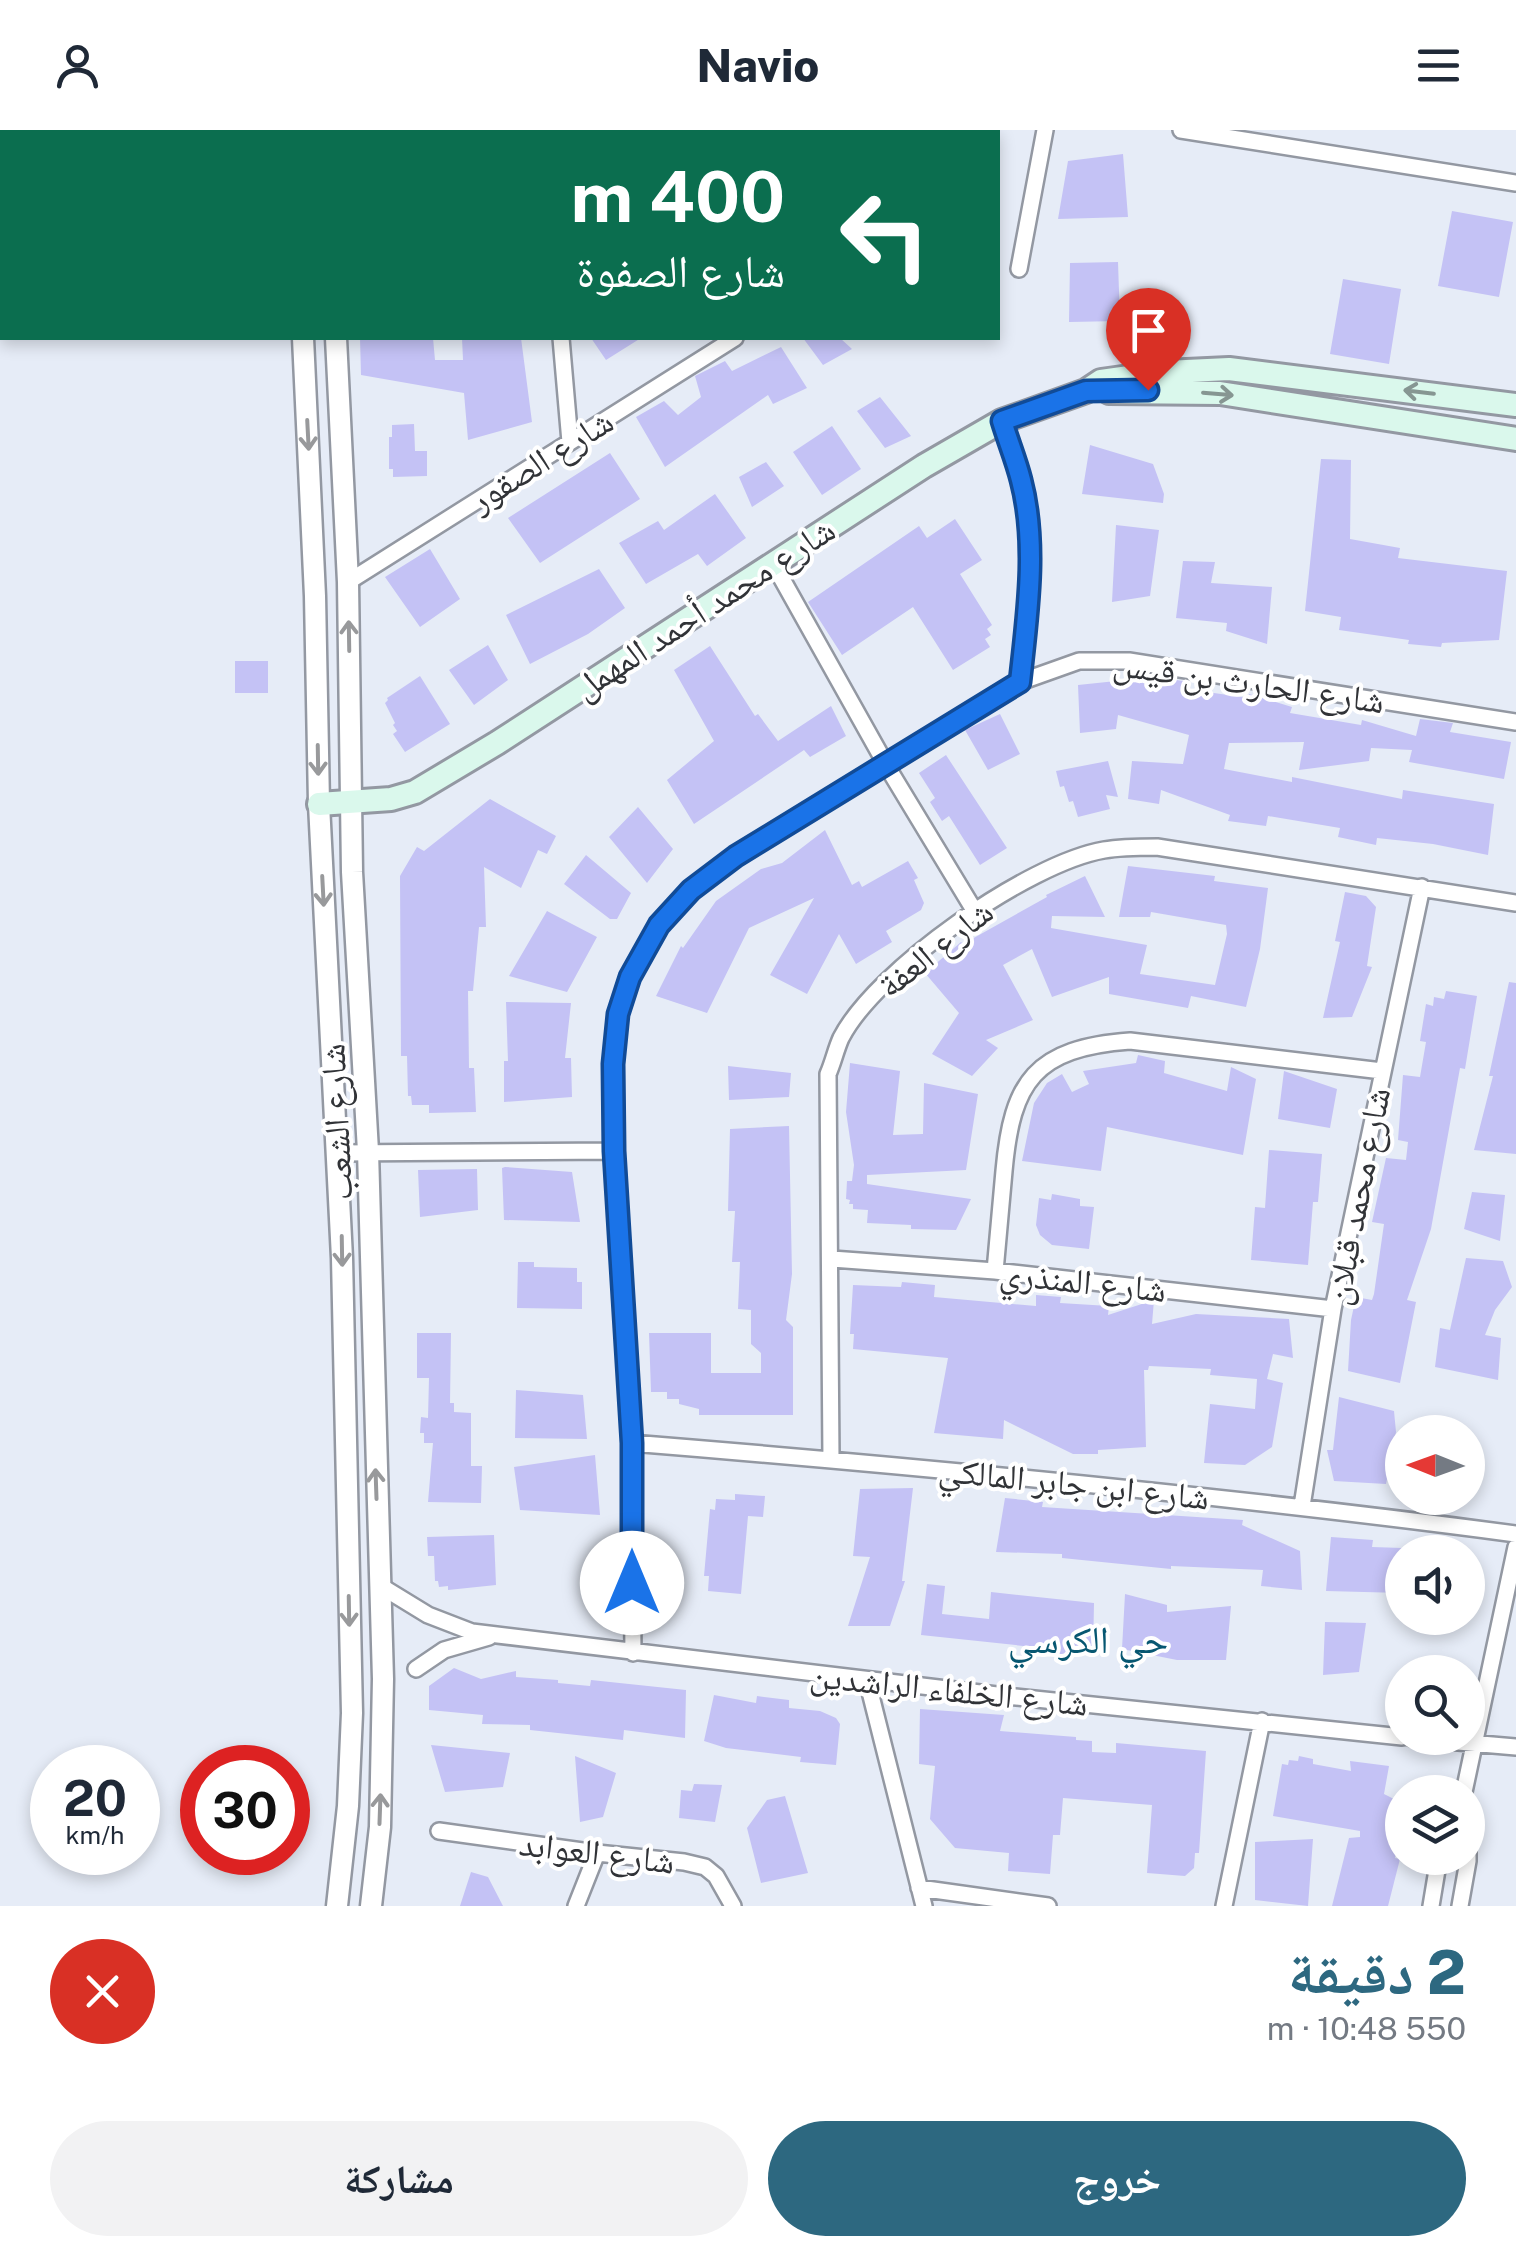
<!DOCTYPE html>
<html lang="ar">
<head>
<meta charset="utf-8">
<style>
	body { margin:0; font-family:"Public Sans","Noto Naskh Arabic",sans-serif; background:#f2f2f3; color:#1f2937; direction:rtl; height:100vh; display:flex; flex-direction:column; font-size:38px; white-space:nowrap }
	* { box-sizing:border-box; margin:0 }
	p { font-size:32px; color:#747a83 }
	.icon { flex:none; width:55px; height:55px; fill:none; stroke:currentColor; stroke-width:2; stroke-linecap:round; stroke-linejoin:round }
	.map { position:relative; height:1776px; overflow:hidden; direction:ltr }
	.panel { display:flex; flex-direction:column; background:#fff; flex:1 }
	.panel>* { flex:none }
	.banner { position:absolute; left:0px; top:0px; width:1000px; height:210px; box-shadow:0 5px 15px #0003; direction:rtl; background:#0b6e4f; color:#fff; overflow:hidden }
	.needle { width:65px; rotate:271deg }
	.tools { position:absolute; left:1385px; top:1285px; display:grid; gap:20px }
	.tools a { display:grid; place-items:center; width:100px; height:100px; border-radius:50%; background:#fff; box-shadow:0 5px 15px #0003; font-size:50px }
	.speed { position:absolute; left:30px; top:1615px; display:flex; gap:20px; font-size:50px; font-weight:700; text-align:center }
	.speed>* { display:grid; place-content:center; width:130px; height:130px; border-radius:50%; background:#fff; box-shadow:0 5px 15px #0003; line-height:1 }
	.speed small { font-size:25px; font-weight:400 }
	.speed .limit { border:15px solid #d22; background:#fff; color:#111 }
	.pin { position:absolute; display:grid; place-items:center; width:85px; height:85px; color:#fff; margin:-102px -42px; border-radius:50% 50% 50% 0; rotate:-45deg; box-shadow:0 0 10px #0007 }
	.pin .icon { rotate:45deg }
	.me { position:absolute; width:110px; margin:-55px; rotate:0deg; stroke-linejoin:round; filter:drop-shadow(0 0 8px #0008) }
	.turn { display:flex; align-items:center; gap:35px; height:210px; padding:0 50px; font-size:45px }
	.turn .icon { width:130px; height:130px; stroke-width:2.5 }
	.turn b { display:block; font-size:70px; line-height:85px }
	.round { display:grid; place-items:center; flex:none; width:105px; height:105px; border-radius:52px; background:#f2f2f3 }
	.overview { display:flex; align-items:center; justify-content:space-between; height:170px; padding:0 50px }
	h1 { font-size:60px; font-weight:800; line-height:75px; color:#2d6880 }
	.cta { display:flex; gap:20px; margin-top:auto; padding:20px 50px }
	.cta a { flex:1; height:115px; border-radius:60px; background:#2d6880; color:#fff; font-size:40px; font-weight:800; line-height:115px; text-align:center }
	.cta a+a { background:#f2f2f3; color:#1f2937 }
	header { display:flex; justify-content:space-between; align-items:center; height:130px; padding:0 50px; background:#fff; font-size:45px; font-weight:800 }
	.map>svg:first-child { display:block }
</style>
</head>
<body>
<header><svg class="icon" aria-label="menu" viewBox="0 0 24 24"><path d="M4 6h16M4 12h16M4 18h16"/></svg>Navio<svg class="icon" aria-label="person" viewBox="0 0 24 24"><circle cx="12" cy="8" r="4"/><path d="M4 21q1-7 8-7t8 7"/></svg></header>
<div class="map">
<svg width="1516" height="1776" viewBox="0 0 1516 1776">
	<rect width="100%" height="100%" fill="#e6ecf7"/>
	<path fill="#c4c2f5" d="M1123 24 1128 87 1058 89 1068 31Z
		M1452 81 1513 92 1499 167 1438 156Z
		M1118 132 1120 191 1069 192 1070 133Z
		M1343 149 1401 159 1389 234 1330 224Z
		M360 208H433L435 230H463L462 208H521L532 292 468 310 464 263 361 245Z
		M591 208H641L606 230Z
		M803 208H840L852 219 823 235Z
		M781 217 807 258 773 274 768 265 665 337 636 287 664 271 678 285 701 267 695 246 725 231 732 241Z
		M880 267 911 306 885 318 857 281Z
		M414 294 415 321H427V346L393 347V339H389V307H392V295Z
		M832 296 861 339 822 365 793 322Z
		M1090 315 1153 334 1164 364 1163 373 1082 364Z
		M610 323 640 369 540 433 508 388Z
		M1321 329 1351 330 1350 409 1400 418 1398 428 1507 441 1499 510 1442 513 1441 517 1408 514 1409 510 1339 500 1341 487 1305 481Z
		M766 332 784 356 752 377 739 347Z
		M715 364 746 408 707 436 698 424 646 454 619 413 658 391 664 400Z
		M955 389 982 430 960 444 992 495 987 499 991 505 985 509 990 517 953 540 913 477 842 525 808 472 919 396 927 408Z
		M1116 395 1159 400 1150 466 1112 472Z
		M430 419 460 469 420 497 385 447Z
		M1183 431 1215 432 1211 453 1272 457 1267 514 1226 501 1227 493 1176 488Z
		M599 439 625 478 588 504 530 534 506 485Z
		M488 515 508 550 474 575 449 540Z
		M710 516 755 586 758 584 778 611 831 576 846 606 810 627 804 620 694 694 667 650 714 611 674 540Z
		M235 531H268V563H235Z
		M1145 545 1189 552 1186 559 1249 568V564L1292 577 1290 583 1361 595 1362 590 1416 606 1420 589 1453 593 1450 602 1511 612 1504 649 1409 632 1412 620 1371 618 1369 631 1299 640 1304 612 1229 613 1224 639 1292 652V647L1402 669 1403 660 1494 674 1488 725 1433 714 1377 708 1376 715 1338 707 1340 698 1268 686 1266 696 1228 691 1230 685 1161 660 1159 674 1128 669 1132 631 1183 634 1189 605 1118 585 1116 599 1080 603 1078 555 1145 548Z
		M420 546 450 594 405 622 393 604 397 601 393 595 395 593 385 573 388 570 387 568Z
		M1000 584 1020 624 988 640 965 600Z
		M946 625 1007 718 980 735 949 686 942 691 930 672 935 668 919 643Z
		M1108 631 1118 667 1106 665 1110 679 1078 687 1073 671 1069 672 1064 656 1060 657 1056 641Z
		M490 669 556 706 547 724 538 720 521 758 484 737 486 797H479L473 861H468L469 938H474L476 982 429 983V975H412L411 966H408L407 926H401L400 746 417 717 424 721Z
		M638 677 673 719 647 753 609 707Z
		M825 700 852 755 859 751 862 757 908 731 918 748 914 750 924 773 921 780 886 801 892 812 856 834 839 804 807 864 770 845 814 768 749 798 707 883 656 866 681 816 683 818 716 771 761 739 782 733Z
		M586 725 631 763 617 789H610L564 754Z
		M1128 736 1215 746 1214 751 1268 758 1260 819 1246 877 1191 866 1188 878 1109 864V847L1052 867 1032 819 1003 835 1033 890 986 910 998 918 972 946 932 924 959 883 925 843 961 812 963 814 1047 767 1046 765 1085 746 1105 787 1052 786 1051 798 1147 815 1140 844 1215 855 1227 804 1226 795 1151 782 1150 787H1119Z
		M1345 762 1366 766 1376 777 1367 836 1372 837 1352 887 1323 888 1340 812 1335 811Z
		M547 781 597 807 567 862 509 846Z
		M1509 852 1516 853V1024L1474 1020 1493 946H1489Z
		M1446 861 1477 866 1465 939 1460 938 1431 1099 1407 1170 1416 1172 1400 1253 1348 1241 1351 1190 1356 1167 1372 1170 1374 1164 1384 1094 1372 1092 1386 1028 1406 1030 1408 1012 1398 1010 1403 945 1420 947 1426 912 1420 911 1426 874 1433 876 1434 867 1444 869Z
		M506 872 571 873 565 928H571L572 967 504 972V931H508Z
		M1138 925 1165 931 1164 943 1227 961 1231 937 1256 949 1243 1025 1107 997 1101 1041 1022 1031 1034 973 1047 953 1062 944 1072 962 1089 954 1083 941 1136 933Z
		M850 933 900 941 893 1005 923 1004 924 953 978 964 966 1040 867 1045V1054L971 1069 956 1100 911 1099V1095L867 1093 868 1080 853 1079V1074H849L850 1070 846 1069 847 1051H852L854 1035 846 982Z
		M728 936 791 943 789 967 729 970Z
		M1284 941 1337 959 1330 998 1278 989Z
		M789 996 792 1144 786 1190 793 1197V1285H699V1279L679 1274V1269H667V1262H651L649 1203H711V1243H761V1223L751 1214V1180L738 1179 740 1132H732L735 1081H728L730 999Z
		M1269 1020 1322 1024 1318 1072H1313L1308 1135 1251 1130 1255 1077 1265 1078Z
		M505 1037 572 1042 580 1092 504 1090 502 1038Z
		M477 1039 478 1080 420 1087 418 1040Z
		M1472 1062 1505 1065 1500 1111 1464 1099Z
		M1052 1064 1080 1069V1076L1094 1077 1089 1119 1052 1115 1040 1105 1036 1095 1039 1068 1051 1070Z
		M1466 1128 1503 1131 1512 1157 1495 1180 1485 1205 1501 1208 1498 1250 1435 1237 1440 1198 1450 1200Z
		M518 1132H534V1137L577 1138V1152H582V1179L517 1178Z
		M902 1152 935 1155 934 1167 1036 1176V1165L1061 1167 1060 1173 1109 1176 1108 1185 1154 1170 1152 1194 1196 1184 1289 1189 1293 1228 1273 1224 1267 1249 1283 1253 1272 1317 1245 1335 1204 1333 1210 1274 1255 1279 1257 1249 1210 1245 1211 1239 1149 1236 1148 1240H1144L1146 1317 1098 1320V1324H1073L1004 1290 1003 1309 934 1303 948 1228 853 1219 854 1204H850L853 1155 901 1157Z
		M417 1203H451L450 1273H454V1282L471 1283V1336H482L481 1373 428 1372 433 1313H424V1303H420L421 1287 428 1288 429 1248H417Z
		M516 1260 583 1265 587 1309 515 1308Z
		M1339 1267 1394 1281 1396 1302 1386 1354 1334 1351 1327 1320H1333Z
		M595 1325 600 1385 520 1380 514 1337Z
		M913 1358 902 1451H905L890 1496H848L870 1427 853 1426 860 1359Z
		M735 1364 765 1366 763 1387 748 1386 741 1464 708 1461 709 1446H704L710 1379 715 1380 716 1369 735 1370Z
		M1005 1368 1043 1372 1042 1377 1243 1390 1242 1395 1300 1421 1302 1460 1261 1456 1263 1440 1171 1436V1439L1062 1428V1424L996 1422Z
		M494 1405 496 1455 448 1460V1456L439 1457 438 1451H435L434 1426H428L427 1407Z
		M1331 1407 1373 1410 1372 1417 1402 1418V1463L1326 1461Z
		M927 1454 945 1456 942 1484 989 1489 991 1462 1094 1473 1093 1525 1052 1524V1519L921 1505Z
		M1125 1464 1167 1475V1482L1231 1476 1226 1530H1177L1122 1519Z
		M1325 1492 1366 1493 1359 1542 1323 1545Z
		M454 1538 481 1549 516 1541V1547L558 1550V1553L590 1556 591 1550 686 1560 685 1608 624 1600 623 1610 530 1600V1595L482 1594 483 1585 429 1580V1556Z
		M714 1565 756 1573 757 1566 789 1570V1578L820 1581 836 1588 840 1594 836 1635 800 1632 801 1627 726 1618 704 1611Z
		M920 1579 1004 1585 1000 1601 1076 1607V1610L1092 1611V1622L1116 1623V1613L1206 1621 1199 1723H1195L1194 1738 1185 1746 1147 1743 1152 1675 1063 1668 1060 1705H1053L1050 1744 1008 1741 1009 1723 955 1718 930 1689 935 1636 919 1634Z
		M431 1615 510 1623 503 1657 445 1662Z
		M575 1626 616 1643 603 1687 580 1692Z
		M1299 1626 1313 1629V1634L1351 1641 1350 1631 1389 1636 1384 1664 1402 1673V1694L1395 1728 1400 1729 1388 1776H1332L1349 1708 1360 1707V1701L1273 1686 1282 1634 1288 1635 1289 1630 1298 1631Z
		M694 1654 722 1655 715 1692 679 1688 681 1660 692 1661Z
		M785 1666 808 1743 761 1753 747 1698 767 1670Z
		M1313 1709 1308 1776 1255 1770V1712Z
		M471 1742 488 1747 503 1776H460Z"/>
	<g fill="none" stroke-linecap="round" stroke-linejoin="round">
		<g stroke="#9398a2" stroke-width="20">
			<path id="minor" d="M547 0V2
				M1181 0 1516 53
				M719 2 724 0
				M820 2V0
				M1019 139 1045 0
				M561 208 570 312
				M1002 291C1008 311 1016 330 1021 350 1037 412 1027 489 1020 552
				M773 433 885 633 974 780
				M348 452 735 208
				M339 1023 614 1021
				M832 1129 995 1141 1333 1179
				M995 1141C998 1108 1001 1075 1004 1041 1012 951 1035 918 1130 911L1382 941
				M631 1313C927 1337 1222 1365 1516 1404
				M831 1329 828 944C833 933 836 919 841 908 876 840 1028 733 1104 720 1121 717 1139 717 1157 717L1516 773
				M1302 1376 1333 1179 1422 757
				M379 1455 428 1485 472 1502 997 1565 1402 1607
				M633 1523 631 1313 614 1021 613 934 618 884 630 847 659 795 691 760 735 727 1020 552 1079 531H1129L1516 592
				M416 1539 444 1520 489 1507
				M867 1550 924 1776
				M1412 1608 1516 1617
				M1464 1662 1516 1417
				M439 1701 597 1723 684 1732 705 1737 716 1746 733 1776
				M919 1758 1048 1776
				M576 1776 597 1723
				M1224 1776 1262 1591
				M1431 1776 1439 1728
				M1460 1776 1468 1731V1676"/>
		</g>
		<g stroke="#9398a2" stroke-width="25">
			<path id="tertiary" d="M292 0V2
				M325 0 326 2
				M303 208 315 466 319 674 342 1128 352 1583 348 1676 337 1776
				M336 208 348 452 352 742 368 1021 383 1549 380 1697 371 1776"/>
		</g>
		<g stroke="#9398a2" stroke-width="28">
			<path id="secondary" d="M1109 262 1220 263 1516 309
				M319 674 391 669 415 662 497 613 924 336 1002 291 1086 261 1101 251 1165 242 1229 239 1516 275"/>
		</g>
		<use href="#minor" stroke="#fff" stroke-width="15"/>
		<use href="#tertiary" stroke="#fff" stroke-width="20"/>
		<use href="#secondary" stroke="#daf8ec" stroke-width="22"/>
	</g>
	<defs><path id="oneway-shaft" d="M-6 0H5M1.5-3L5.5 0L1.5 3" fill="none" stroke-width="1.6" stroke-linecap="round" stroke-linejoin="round" transform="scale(2.5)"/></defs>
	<g stroke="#869692">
		<use href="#oneway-shaft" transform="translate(1419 262) rotate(-173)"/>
		<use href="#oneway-shaft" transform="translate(1218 264) rotate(5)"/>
	</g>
	<g stroke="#98999b">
		<use href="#oneway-shaft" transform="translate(308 305) rotate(87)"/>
		<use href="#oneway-shaft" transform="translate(349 506) rotate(-91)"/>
		<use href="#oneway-shaft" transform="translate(318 630) rotate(89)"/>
		<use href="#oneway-shaft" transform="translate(323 761) rotate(87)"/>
		<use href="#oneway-shaft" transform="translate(342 1121) rotate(89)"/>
		<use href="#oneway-shaft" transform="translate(376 1354) rotate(-92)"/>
		<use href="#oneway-shaft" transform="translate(349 1481) rotate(89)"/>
		<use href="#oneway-shaft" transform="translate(380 1679) rotate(-88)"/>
	</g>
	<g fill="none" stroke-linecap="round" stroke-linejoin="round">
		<g stroke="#114b97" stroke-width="25">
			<path id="route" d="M632 1453V1313L614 1021 613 934 618 884 630 847 659 795 691 760 736 726 1020 552C1027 487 1038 414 1021 350 1016 330 1008 311 1002 291L1086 261 1148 260"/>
		</g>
		<use href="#route" stroke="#1a73e8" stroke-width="18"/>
	</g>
	<g text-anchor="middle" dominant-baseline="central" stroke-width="8" stroke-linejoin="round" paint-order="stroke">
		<g font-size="35" fill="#313337" stroke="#fff">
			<text transform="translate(541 330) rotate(-32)">شارع الصقور</text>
			<text transform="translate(704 478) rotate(-33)">شارع محمد أحمد المهمل</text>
			<text transform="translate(1249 552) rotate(8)">شارع الحارث بن قيس</text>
			<text transform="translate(935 818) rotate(-38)">شارع العفة</text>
			<text transform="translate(336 992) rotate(-93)">شارع الشعب</text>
			<text transform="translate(1357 1066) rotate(-79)">شارع محمد قبلان</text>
			<text transform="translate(1083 1151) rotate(6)">شارع المنذري</text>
			<text transform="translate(1074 1353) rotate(6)">شارع ابن جابر المالكي</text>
			<text transform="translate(949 1559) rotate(6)">شارع الخلفاء الراشدين</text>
			<text transform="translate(597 1722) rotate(7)">شارع العوابد</text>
		</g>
		<g font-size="38" fill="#075771" stroke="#fff">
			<text x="1088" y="1509">حي الكرسي</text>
		</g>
	</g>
</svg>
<div class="tools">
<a><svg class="needle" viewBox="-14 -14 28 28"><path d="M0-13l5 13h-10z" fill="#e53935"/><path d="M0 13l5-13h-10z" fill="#747a83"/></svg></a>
<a><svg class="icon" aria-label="sound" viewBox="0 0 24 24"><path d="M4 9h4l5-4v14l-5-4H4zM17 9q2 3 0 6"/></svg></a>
<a><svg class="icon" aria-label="search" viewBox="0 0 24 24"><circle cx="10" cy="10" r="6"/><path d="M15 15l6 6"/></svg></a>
<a><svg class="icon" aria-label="layers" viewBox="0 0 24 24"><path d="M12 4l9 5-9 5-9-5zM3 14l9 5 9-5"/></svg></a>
</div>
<div class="speed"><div>20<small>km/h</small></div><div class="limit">30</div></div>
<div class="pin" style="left:1148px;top:260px;background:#d93025"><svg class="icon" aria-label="arrive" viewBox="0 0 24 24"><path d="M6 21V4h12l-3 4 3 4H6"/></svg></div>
<svg class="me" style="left:632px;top:1453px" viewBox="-20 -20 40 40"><circle r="19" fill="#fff"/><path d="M0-13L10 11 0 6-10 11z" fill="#1a73e8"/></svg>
<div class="banner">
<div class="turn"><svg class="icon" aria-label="left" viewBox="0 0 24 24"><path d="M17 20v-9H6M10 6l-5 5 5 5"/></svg><div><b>400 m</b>شارع الصفوة</div></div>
</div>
</div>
<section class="panel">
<div class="overview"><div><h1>2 دقيقة</h1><p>550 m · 10:48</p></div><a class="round" style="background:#d93025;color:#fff"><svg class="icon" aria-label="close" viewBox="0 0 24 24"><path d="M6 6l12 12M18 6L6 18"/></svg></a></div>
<div class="cta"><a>خروج</a><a>مشاركة</a></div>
</section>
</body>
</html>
